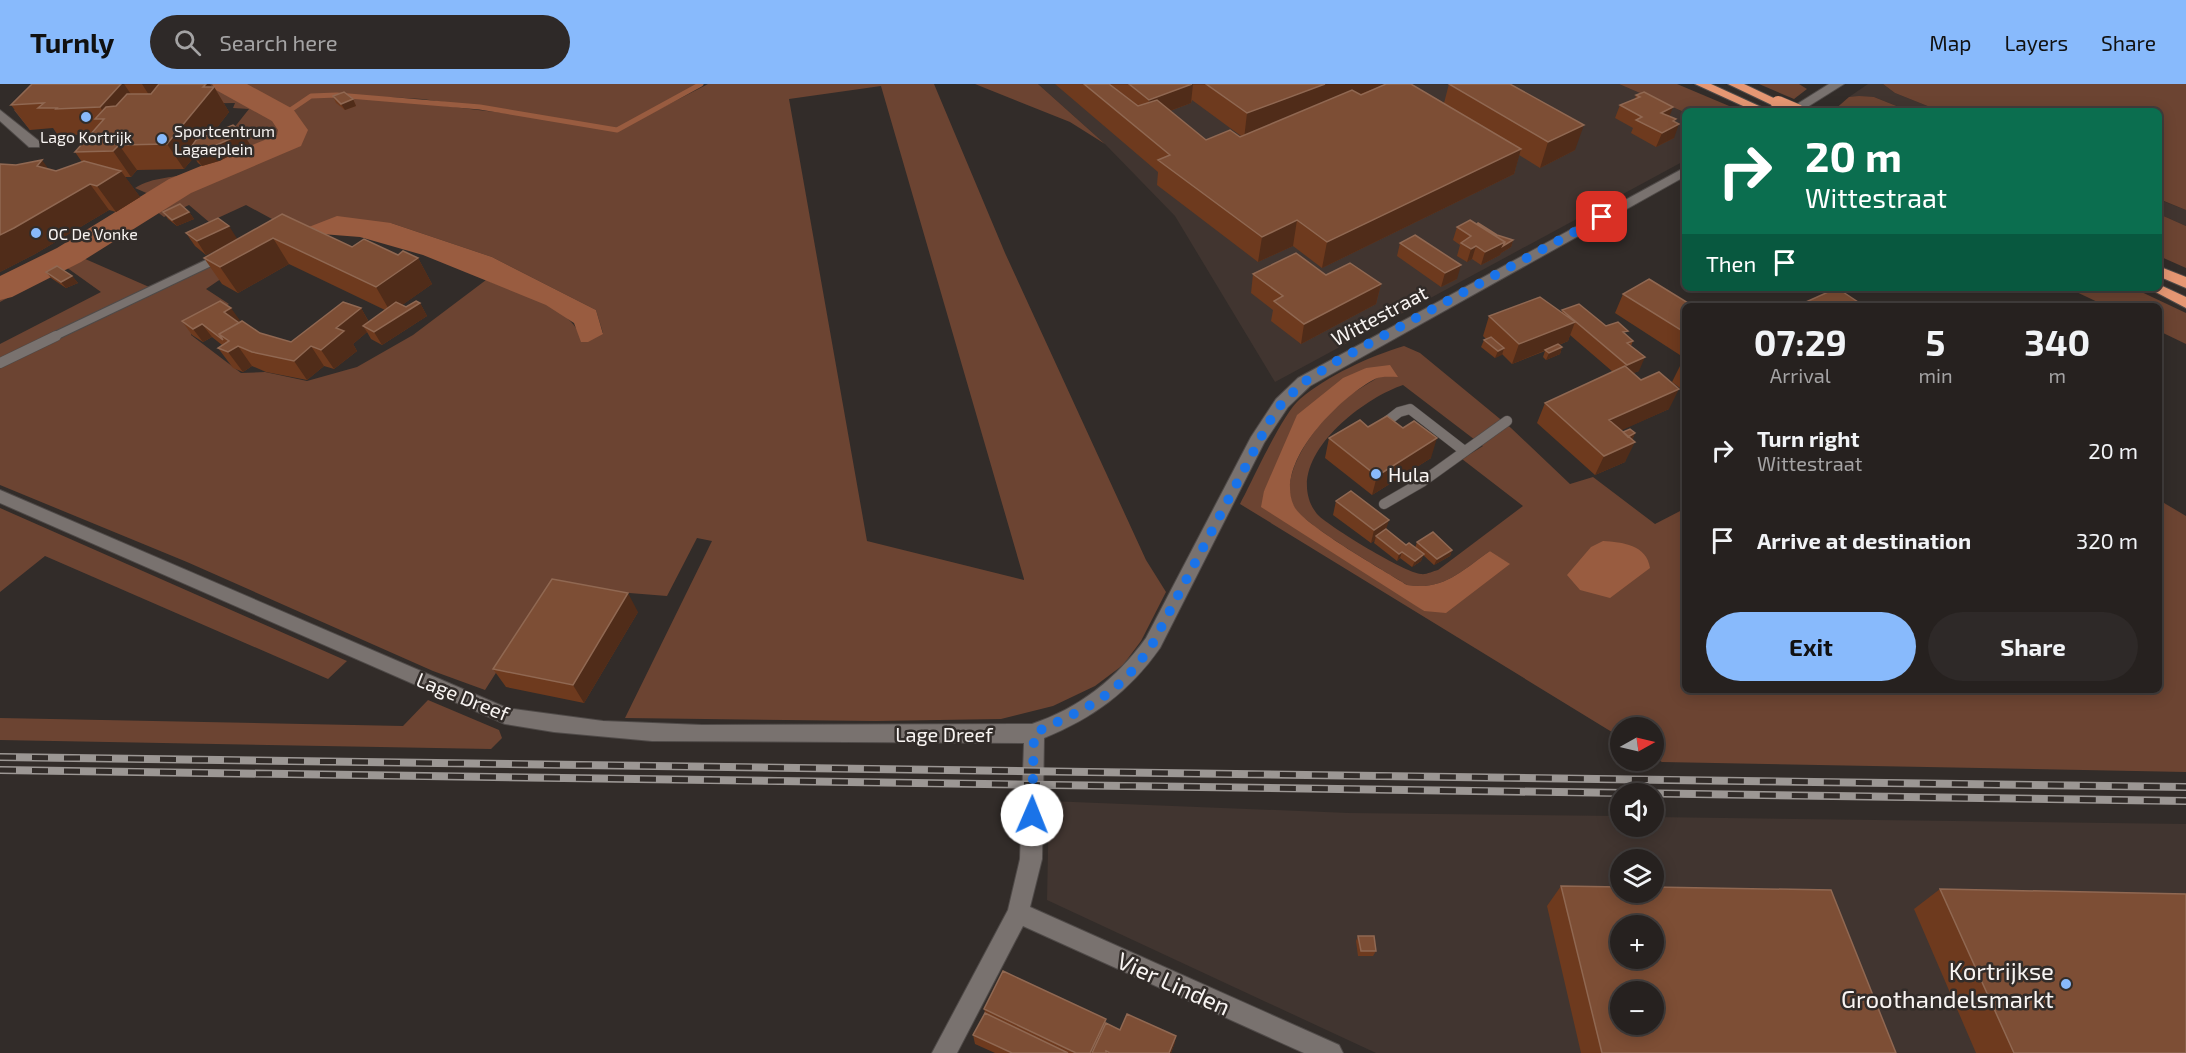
<!DOCTYPE html>
<html lang="en">
<head>
<meta charset="utf-8">
<style>
	body { margin:0; font-family:"Exo 2",sans-serif; background:#2e2928; color:#f1f3f6; height:100vh; display:flex; flex-direction:column; font-size:22px; white-space:nowrap }
	* { box-sizing:border-box; margin:0 }
	p { font-size:20px; color:#a4a3a4 }
	.icon { flex:none; width:33px; height:33px; fill:none; stroke:currentColor; stroke-width:2; stroke-linecap:round; stroke-linejoin:round }
	.map { position:relative; flex:1; overflow:hidden }
	.side { position:absolute; left:1682px; top:219px; width:480px; height:390px; display:flex; flex-direction:column; background:#26211f; border-radius:9px; box-shadow:0 3px 15px #0003,0 0 0 2px #423e3d }
	.side>* { flex:none }
	.hud { position:absolute; left:1682px; top:24px; width:480px; height:183px; border-radius:9px; box-shadow:0 3px 15px #0003,0 0 0 2px #423e3d; background:#0b6e4f; color:#fff; overflow:hidden }
	.needle { width:39px; rotate:82deg }
	.fabs { position:absolute; left:1610px; top:633px; display:grid; gap:12px }
	.fabs a { display:grid; place-items:center; width:54px; height:54px; border-radius:50%; background:#26211f; box-shadow:0 3px 15px #0003,0 0 0 2px #423e3d; font-size:30px }
	.pin { position:absolute; display:grid; place-items:center; width:51px; height:51px; color:#fff; margin:-26px; border-radius:12px; box-shadow:0 3px 9px #0006 }
	.me { position:absolute; width:66px; margin:-33px; rotate:1deg; stroke-linejoin:round; filter:drop-shadow(0 0 4px #0008) }
	.turn { display:flex; align-items:center; gap:21px; height:126px; padding:0 24px; font-size:27px }
	.turn .icon { width:78px; height:78px; stroke-width:2.5 }
	.turn b { display:block; font-size:42px; line-height:51px }
	.then { display:flex; align-items:center; height:57px; padding:0 24px; background:#0003; gap:12px; font-size:22px }
	.eta { display:flex; justify-content:space-evenly; align-items:center; height:102px; text-align:center }
	.eta b { font-size:36px; font-weight:700; line-height:42px }
	.cta { display:flex; gap:12px; margin-top:auto; padding:12px 24px }
	.cta a { flex:1; height:69px; border-radius:36px; background:#88bafc; color:#111; font-size:24px; font-weight:700; line-height:69px; text-align:center }
	.cta a+a { background:#2e2928; color:#f1f3f6 }
	ul { padding:0; list-style:none }
	li { display:flex; align-items:center; gap:18px; height:90px; padding:0 24px }
	li div { flex:1 }
	li b { display:block; font-size:22px }
	li em { font-style:normal }
	header { display:flex; align-items:center; gap:36px; box-sizing:border-box; height:84px; padding:0 30px; background:#88bafc; color:#111 }
	header strong { font-size:28px }
	nav { display:flex; gap:33px; margin-inline-start:auto; font-size:21px }
	.search { width:420px; height:54px; background:#2e2928; display:flex; align-items:center; gap:15px; box-sizing:border-box; padding:0 21px; border-radius:33px; color:#a4a3a4; font-size:22px }
	.map>svg:first-child { display:block }
</style>
</head>
<body>
<header>
<strong>Turnly</strong>
<div class="search"><svg class="icon" aria-label="search" viewBox="0 0 24 24"><circle cx="10" cy="10" r="6"/><path d="M15 15l6 6"/></svg>Search here</div>
<nav><a>Map</a><a>Layers</a><a>Share</a></nav>
</header>
<div class="map">
<svg width="2186" height="969" viewBox="0 0 2186 969">
	<rect width="100%" height="100%" fill="#322c29"/>
	<path fill="#413530" fill-rule="evenodd" d="M1038 0H1619L1684 28V77L1275 298 1175 132 1105 60Z
		M1868 0H1883L1895 9 1940 27H1909L1874 13H1849Z
		M2158 115 2186 126V142L2159 130Z
		M1049 717 1349 729 1620 732V742H1653V733L2186 740V969H1376L1047 816ZM1620 776H1653V808H1620ZM1620 842H1653V874H1620ZM1620 908H1653V940H1620Z"/>
	<path fill="#6c4432" fill-rule="evenodd" d="M77 0H700L644 33 708 0H934L1005 169 1146 476 1166 508 1141 557 1123 581 1095 602 1053 622 1001 635 876 637 625 634 712 457 697 454 667 512 567 504 553 500 485 606 433 587 187 478 0 401V260L101 208 66 183 0 218V193L61 164 114 130 120 132 151 111 135 104C153 92 175 95 197 87 216 80 234 71 253 63L242 54H226L249 25 233 24 235 19 168 20 68 7 30 46 14 26ZM881 2 1024 495V496L867 457 789 15ZM387 13 422 15 532 30 530 32 386 15ZM191 94 195 97 179 104 152 124 164 133 189 121 209 138 246 121 296 148 391 139 492 173 596 226 603 249H579C564 219 515 208 486 196L413 251 357 283 307 297 265 288 241 289 191 251 194 242 229 220 206 205 231 188 215 179 156 206 83 174 124 151 112 144Z
		M975 0H1038L1105 60 1070 38Z
		M1619 0H1677L1741 27 1684 28Z
		M1759 0H1799L1807 5 1794 15Z
		M1883 0H2186V126L2159 115 2158 27H1940L1895 9Z
		M1859 12 1874 13 1909 27H1833L1849 13Z
		M2159 130 2186 142V184L2159 172Z
		M2068 204H2133L2186 229V260L2159 247 2158 222H2106Z
		M1404 262 1420 269 1511 344 1570 400 1593 393 1655 440 1684 425V606H2158L2159 416 2186 432V688L1662 678 1653 673V644H1620V653L1240 420C1253 396 1282 330 1300 315 1327 292 1370 272 1404 262ZM1366 284 1377 294C1366 301 1353 308 1343 317 1319 337 1276 390 1294 423 1304 441 1385 487 1407 501 1444 507 1461 487 1490 467L1509 480 1424 527 1264 407ZM1403 301 1483 362 1462 375 1523 422 1438 486C1433 487 1426 491 1421 490 1405 489 1330 443 1318 431 1315 428 1310 420 1309 415 1294 367 1364 314 1403 301Z
		M0 424 347 577 328 595 45 472 0 508Z
		M428 616 499 646 502 654 491 665 0 656V634L403 642Z"/>
	<path fill="#995c40" d="M337 132 391 139 492 173 596 226 603 250 588 258H581L574 239 546 221 423 171 360 153 296 148Z
		M1390 281 1398 293C1391 293 1381 292 1375 295 1340 313 1273 379 1294 422 1303 441 1385 487 1407 501 1444 507 1461 487 1490 467L1510 480 1446 529 1424 527 1261 423 1264 407 1297 331 1343 294 1366 284Z
		M1603 457C1622 458 1647 461 1650 484L1610 514 1580 506 1567 491 1591 463Z"/>
	<g fill="none" stroke-linecap="round" stroke-linejoin="round">
		<path stroke="#995c40" stroke-width="5" d="M283 31 311 12 337 11 480 23 617 46 701 0"/>
		<path fill="#995c40" fill-rule="evenodd" d="M212 0H247L293 25 308 46 301 62 191 109 81 178 12 213 0 216V192L57 164 169 95 277 51 278 46 272 37 216 6Z"/>
		<g stroke="#4f4a48" stroke-width="10">
			<path id="lane-far1" d="M53 253 219 174"/>
		</g>
		<g stroke="#4f4a48" stroke-width="11">
			<path id="lane" d="M0 279 56 252
				M1381 342 1399 328 1410 325 1463 366
				M1384 420 1422 398 1507 337"/>
		</g>
		<g stroke="#4f4a48" stroke-width="2">
			<path id="street" d="M1829 0H1844L1801 27H1786Z
				M0 26 39 57V63H29L0 37Z
				M1684 84V93L1310 302 1288 323 1264 359 1160 564C1129 608 1093 634 1044 654L1042 775 1030 823 1339 961 1343 969H1304L1023 842 957 969H932L1008 826 1020 775 1024 659 652 657 554 648 505 640 0 419V406L507 624 603 637 702 641 1032 640C1080 624 1117 594 1146 554L1251 353 1276 315 1298 294Z"/>
		</g>
		<g stroke="#4f4a48" stroke-width="2">
			<path id="highway" d="M1695 0H1711L1770 27H1754Z
				M1728 0H1744L1784 19 1774 22Z
				M2158 182 2186 193V204L2158 192Z
				M2158 200 2186 213V224L2148 204H2158Z"/>
		</g>
		<use href="#lane-far1" stroke="#79726f" stroke-width="8"/>
		<use href="#lane" stroke="#79726f" stroke-width="10"/>
		<use href="#street" fill="#79726f" fill-rule="evenodd"/>
		<use href="#highway" fill="#e69773" fill-rule="evenodd"/>
		<g stroke="#9c9794" stroke-width="8">
			<path id="rail" d="M0 673 2186 703
				M0 686 2186 717"/>
		</g>
		<use href="#rail" stroke="#322c29" stroke-width="5" stroke-dasharray="16" stroke-linecap="butt"/>
		<g stroke="#4f4a48" stroke-width="15" stroke-linecap="butt">
			<path id="highway-bridge" d="M1778 19 1797 27"/>
		</g>
		<use href="#highway-bridge" stroke="#e69773" stroke-width="14"/>
	</g>
	<path fill="#6e3a1e" fill-rule="evenodd" d="M32 0H210L212 3H214L229 28 212 50 251 62 219 77 202 82 198 79 194 73 184 85 137 86 131 93H125L140 113 116 128 109 126 35 170 0 188V80L48 85 56 87 82 78 75 68 91 50 74 51 73 49 57 50 53 44 30 46 11 21Z
		M1055 0H1411L1444 19 1449 0 1575 66 1540 84 1519 71 1514 90 1322 184 1293 162 1258 178 1157 101 1158 88ZM1192 16 1241 52 1206 56 1170 27 1191 19Z
		M1636 11 1673 23 1669 32 1675 38 1674 54 1656 63 1631 49 1633 44 1615 34 1620 21 1635 15Z
		M333 12 353 15 356 22 345 26 336 19Z
		M163 128H189L194 135 177 142 168 135Z
		M282 130 352 163 418 174 432 200 402 221 406 223 420 219 427 232 382 261 371 255 367 248 353 260 357 267 334 285 324 282 307 296 266 288 252 282 243 288 233 284 218 264 222 261 212 253 203 258 192 251 182 237 241 238 260 249 291 258 361 224 369 238 385 226 289 180 238 209 222 200 204 174 229 160 206 171 195 162 186 149 238 155Z
		M1457 143 1497 151 1513 156 1511 163 1501 169 1500 171 1481 181 1472 175 1467 178 1457 172 1460 161 1453 156Z
		M1400 159 1457 195 1441 203 1397 172Z
		M46 188 72 192 78 199 66 204 51 194Z
		M1253 190 1326 191 1381 200 1376 220 1301 260 1271 237 1273 226 1251 209Z
		M1623 210 1684 222V273H1683L1615 229Z
		M1562 226 1606 242 1626 251 1633 257 1631 262 1639 287 1633 289 1669 325 1621 346 1623 348 1635 349 1632 356 1625 378 1595 391 1537 339 1545 319 1613 288 1570 251 1568 257 1559 261 1562 263 1560 270 1546 276 1543 273 1545 267 1512 280 1502 270 1495 274 1481 263 1484 256 1486 255 1483 252 1489 232 1562 228Z
		M1684 277V307L1672 298 1682 278Z
		M1368 343 1431 374 1372 411 1325 374 1329 354Z
		M1336 417 1386 445 1406 461 1415 464 1417 458 1452 466 1450 472 1434 481 1423 471 1421 477 1412 483 1400 474 1397 477 1374 459 1375 456 1371 459 1333 431Z
		M638 528 584 619 506 603 493 585Z
		M1561 802 1896 969H1581L1547 822Z
		M1940 805 2186 969H1976L1914 825Z
		M1358 852 1376 867 1373 872H1358L1356 857Z
		M984 925 1106 939 1120 946 1176 952 1174 961 1171 969H995L975 960 973 951 985 929Z"/>
	<path fill="#502c19" d="M121 0H124L139 22 110 38 100 23Z
		M142 0H168L156 22Z
		M206 0H210L213 4 214 3 229 28 198 68 243 49 251 62 219 77 202 82 193 69 189 66 194 73 184 85 167 60Z
		M1193 0 1191 19 1148 35 1149 16Z
		M1325 0H1386L1244 55 1247 29Z
		M353 15 356 22 345 26 341 20Z
		M1673 23 1668 36 1661 29Z
		M1676 35 1672 44 1679 40 1674 54 1656 63 1662 49 1673 37Z
		M1584 41 1575 66 1540 84 1548 58Z
		M119 61 137 86 131 93 113 67Z
		M1521 65 1514 90 1322 184 1327 158Z
		M42 76 61 102 37 82Z
		M121 87 140 113 116 128 97 102Z
		M90 100 109 126 35 170 0 188V151Z
		M189 128 194 135 177 142 172 136Z
		M1297 136 1293 162 1258 178 1262 153Z
		M229 142 238 156 206 171 197 157Z
		M273 154 289 180 238 209 220 183Z
		M1513 156 1511 163 1501 169 1500 171 1481 181 1485 168 1505 158Z
		M1476 162 1472 175 1467 178 1471 165Z
		M418 174 432 200 391 229 376 203Z
		M1461 181 1457 195 1441 203 1445 189Z
		M72 192 78 199 66 204 61 198Z
		M1381 200 1376 220 1301 260 1304 240Z
		M420 219 427 232 382 261 374 248Z
		M231 224 241 238 234 242 224 228Z
		M361 224 372 244 363 242 367 248 353 260 357 267 334 285 321 266 336 244Z
		M1575 238 1568 257 1512 280 1519 260Z
		M202 240 212 253 203 258 193 245Z
		M238 262 252 282 243 288 228 268Z
		M311 262 324 282 307 296 294 277Z
		M1562 263 1560 270 1546 276 1549 269Z
		M1504 264 1502 271 1495 274 1498 267Z
		M1645 273 1639 287 1621 294 1627 281Z
		M1679 305 1669 325 1600 356 1609 336Z
		M1635 349 1632 356 1616 359Z
		M1437 354 1431 374 1372 411 1377 392Z
		M1635 358 1625 378 1595 391 1604 372Z
		M1389 436 1385 449 1376 452 1375 456 1371 459 1374 446Z
		M1452 466 1450 472 1434 481 1437 475Z
		M1402 468 1400 474 1397 477 1399 470Z
		M1424 470 1421 477 1412 483 1415 477Z
		M628 509 638 528 584 619 573 601Z
		M1106 935 1105 948 1096 969H1090Z
		M1176 952 1174 961 1171 969H1169Z"/>
	<path fill="#7d4e35" stroke="#906852" stroke-width="1.5" fill-rule="evenodd" d="M32 0H121L100 23 56 25 57 24H38L44 19 11 21Z
		M159 0H206L203 3H214L167 60 119 61 113 67 75 68 104 35H95L106 23 116 22 127 10H151Z
		M1084 0H1109L1138 22 1157 16 1206 56 1230 46 1240 53 1352 6 1361 11 1386 0H1411L1521 65 1327 158 1297 136 1262 153 1158 76 1170 71Z
		M1129 0H1192L1149 16Z
		M1206 0H1325L1247 29Z
		M1449 0H1510L1584 41 1548 58Z
		M344 8 353 15 341 20 333 12Z
		M1644 8 1673 23 1661 29 1676 35 1673 37 1679 40 1662 49 1636 36 1642 33 1620 21 1640 13 1636 11Z
		M233 41 243 49 210 64 193 69 189 66 196 56Z
		M42 76 37 82 56 87 84 77 121 87 97 102 90 100 14 144 0 151V80L16 81Z
		M180 120 189 128 172 136 163 128Z
		M282 130 352 163 364 155 398 171 403 167 418 174 376 203 273 154 220 183 204 174Z
		M218 134 229 142 197 157 186 149Z
		M1470 136 1505 158 1485 168 1476 162 1471 165 1461 159 1471 152 1457 143Z
		M1478 139 1497 151 1513 156 1503 162 1505 158 1477 140Z
		M1415 151 1461 181 1445 189 1400 159Z
		M1296 169 1326 191 1350 179 1381 200 1304 240 1274 217 1283 212 1253 190Z
		M57 182 72 192 61 198 46 188Z
		M1649 195 1693 222H1684V248L1623 210Z
		M1837 204 1864 222H1797Z
		M1540 213 1575 238 1519 260 1489 232Z
		M220 217 231 224 224 228 239 239 219 250 223 256 202 240 193 245 182 237Z
		M416 217 420 219 374 248 363 242 396 218 406 223Z
		M343 218 361 224 336 244 344 247 321 266 311 262 294 277 252 268 238 262 228 268 218 264 229 257 219 250 242 237 260 249 291 258Z
		M1579 220 1606 242 1618 238 1628 247 1623 248 1633 257 1627 259 1645 273 1627 281 1562 226Z
		M1491 253 1504 264 1498 267 1484 256Z
		M1558 260 1562 263 1549 269 1545 266Z
		M1625 282 1641 296 1659 288 1679 305 1609 336 1635 358 1604 372 1545 319Z
		M1387 332 1403 344 1414 337 1437 354 1377 392 1329 354 1360 336 1368 343Z
		M1630 345 1635 349 1628 353 1623 348Z
		M1351 407 1389 436 1374 446 1336 417Z
		M1386 445 1406 461 1409 459 1424 470 1415 477 1402 468 1399 470 1376 452Z
		M1433 448 1452 466 1437 475 1417 458Z
		M552 495 628 509 573 601 493 585Z
		M1561 802 1620 803V808H1653V803L1831 806 1896 969H1602ZM1620 842H1653V874H1620ZM1620 908H1653V940H1620Z
		M1940 805 2186 810V969H2014Z
		M1358 852H1374L1376 867H1361Z
		M1003 887 1106 935 1090 969H1076L984 925Z
		M985 929 1068 969H1012L973 951Z
		M1127 930 1176 952 1169 969H1110L1106 967V969H1092L1106 939 1120 946Z"/>
	<g fill="none" stroke-linecap="round" stroke-linejoin="round">
		<path stroke="#1a73e8" stroke-width="10" stroke-dasharray="0 18" d="M1032 731 1034 649C1091 622 1117 613 1153 559L1269 338 1282 319 1304 298 1337 277 1602 133"/>
	</g>
	<g fill="#88bafc" stroke="#322c29" stroke-width="2">
		<circle cx="86" cy="33" r="6"/>
		<circle cx="162" cy="55" r="6"/>
		<circle cx="36" cy="149" r="6"/>
		<circle cx="1376" cy="390" r="6"/>
		<circle cx="2066" cy="900" r="6"/>
	</g>
	<g text-anchor="middle" dominant-baseline="central" stroke-width="5" stroke-linejoin="round" paint-order="stroke">
		<g font-size="16" fill="#f8f4f2" stroke="#322c29" text-anchor="start">
			<text x="174" y="46">Sportcentrum<tspan x="174" dy="18">Lagaeplein</tspan></text>
			<text x="86" y="52" text-anchor="middle">Lago Kortrijk</text>
			<text x="48" y="149">OC De Vonke</text>
		</g>
		<g font-size="20" fill="#f8f4f2" stroke="#322c29">
			<text transform="translate(1379 231) rotate(-28)">Wittestraat</text>
			<text transform="translate(463 612) rotate(22)">Lage Dreef</text>
			<text x="944" y="650">Lage Dreef</text>
		</g>
		<g font-size="20" fill="#f8f4f2" stroke="#322c29" text-anchor="start">
			<text x="1388" y="390">Hula</text>
		</g>
		<g font-size="24" fill="#f8f4f2" stroke="#322c29" text-anchor="end">
			<text x="2054" y="886">Kortrijkse<tspan x="2054" dy="28">Groothandelsmarkt</tspan></text>
		</g>
		<g font-size="24" fill="#f8f4f2" stroke="#322c29">
			<text transform="translate(1174 899) rotate(24)">Vier Linden</text>
		</g>
	</g>
</svg>
<div class="fabs">
<a><svg class="needle" viewBox="-14 -14 28 28"><path d="M0-13l5 13h-10z" fill="#e53935"/><path d="M0 13l5-13h-10z" fill="#a4a3a4"/></svg></a>
<a><svg class="icon" aria-label="sound" viewBox="0 0 24 24"><path d="M4 9h4l5-4v14l-5-4H4zM17 9q2 3 0 6"/></svg></a>
<a><svg class="icon" aria-label="layers" viewBox="0 0 24 24"><path d="M12 4l9 5-9 5-9-5zM3 14l9 5 9-5"/></svg></a>
<a>+</a>
<a>−</a>
</div>
<div class="pin" style="left:1602px;top:133px;background:#d93025"><svg class="icon" aria-label="arrive" viewBox="0 0 24 24"><path d="M6 21V4h12l-3 4 3 4H6"/></svg></div>
<svg class="me" style="left:1032px;top:731px" viewBox="-20 -20 40 40"><circle r="19" fill="#fff"/><path d="M0-13L10 11 0 6-10 11z" fill="#1a73e8"/></svg>
<div class="hud">
<div class="turn"><svg class="icon" aria-label="right" viewBox="0 0 24 24"><path d="M7 20v-9h11M14 6l5 5-5 5"/></svg><div><b>20 m</b>Wittestraat</div></div>
<div class="then">Then<svg class="icon" aria-label="arrive" viewBox="0 0 24 24"><path d="M6 21V4h12l-3 4 3 4H6"/></svg></div>
</div>
<section class="side">
<div class="eta">
<div><b>07:29</b><p>Arrival</p></div>
<div><b>5</b><p>min</p></div>
<div><b>340</b><p>m</p></div>
</div>
<ul>
<li><svg class="icon" aria-label="right" viewBox="0 0 24 24"><path d="M7 20v-9h11M14 6l5 5-5 5"/></svg><div><b>Turn right</b><p>Wittestraat</p></div><em>20 m</em></li>
<li><svg class="icon" aria-label="arrive" viewBox="0 0 24 24"><path d="M6 21V4h12l-3 4 3 4H6"/></svg><div><b>Arrive at destination</b></div><em>320 m</em></li>
</ul>
<div class="cta"><a>Exit</a><a>Share</a></div>
</section>
</div>
</body>
</html>
